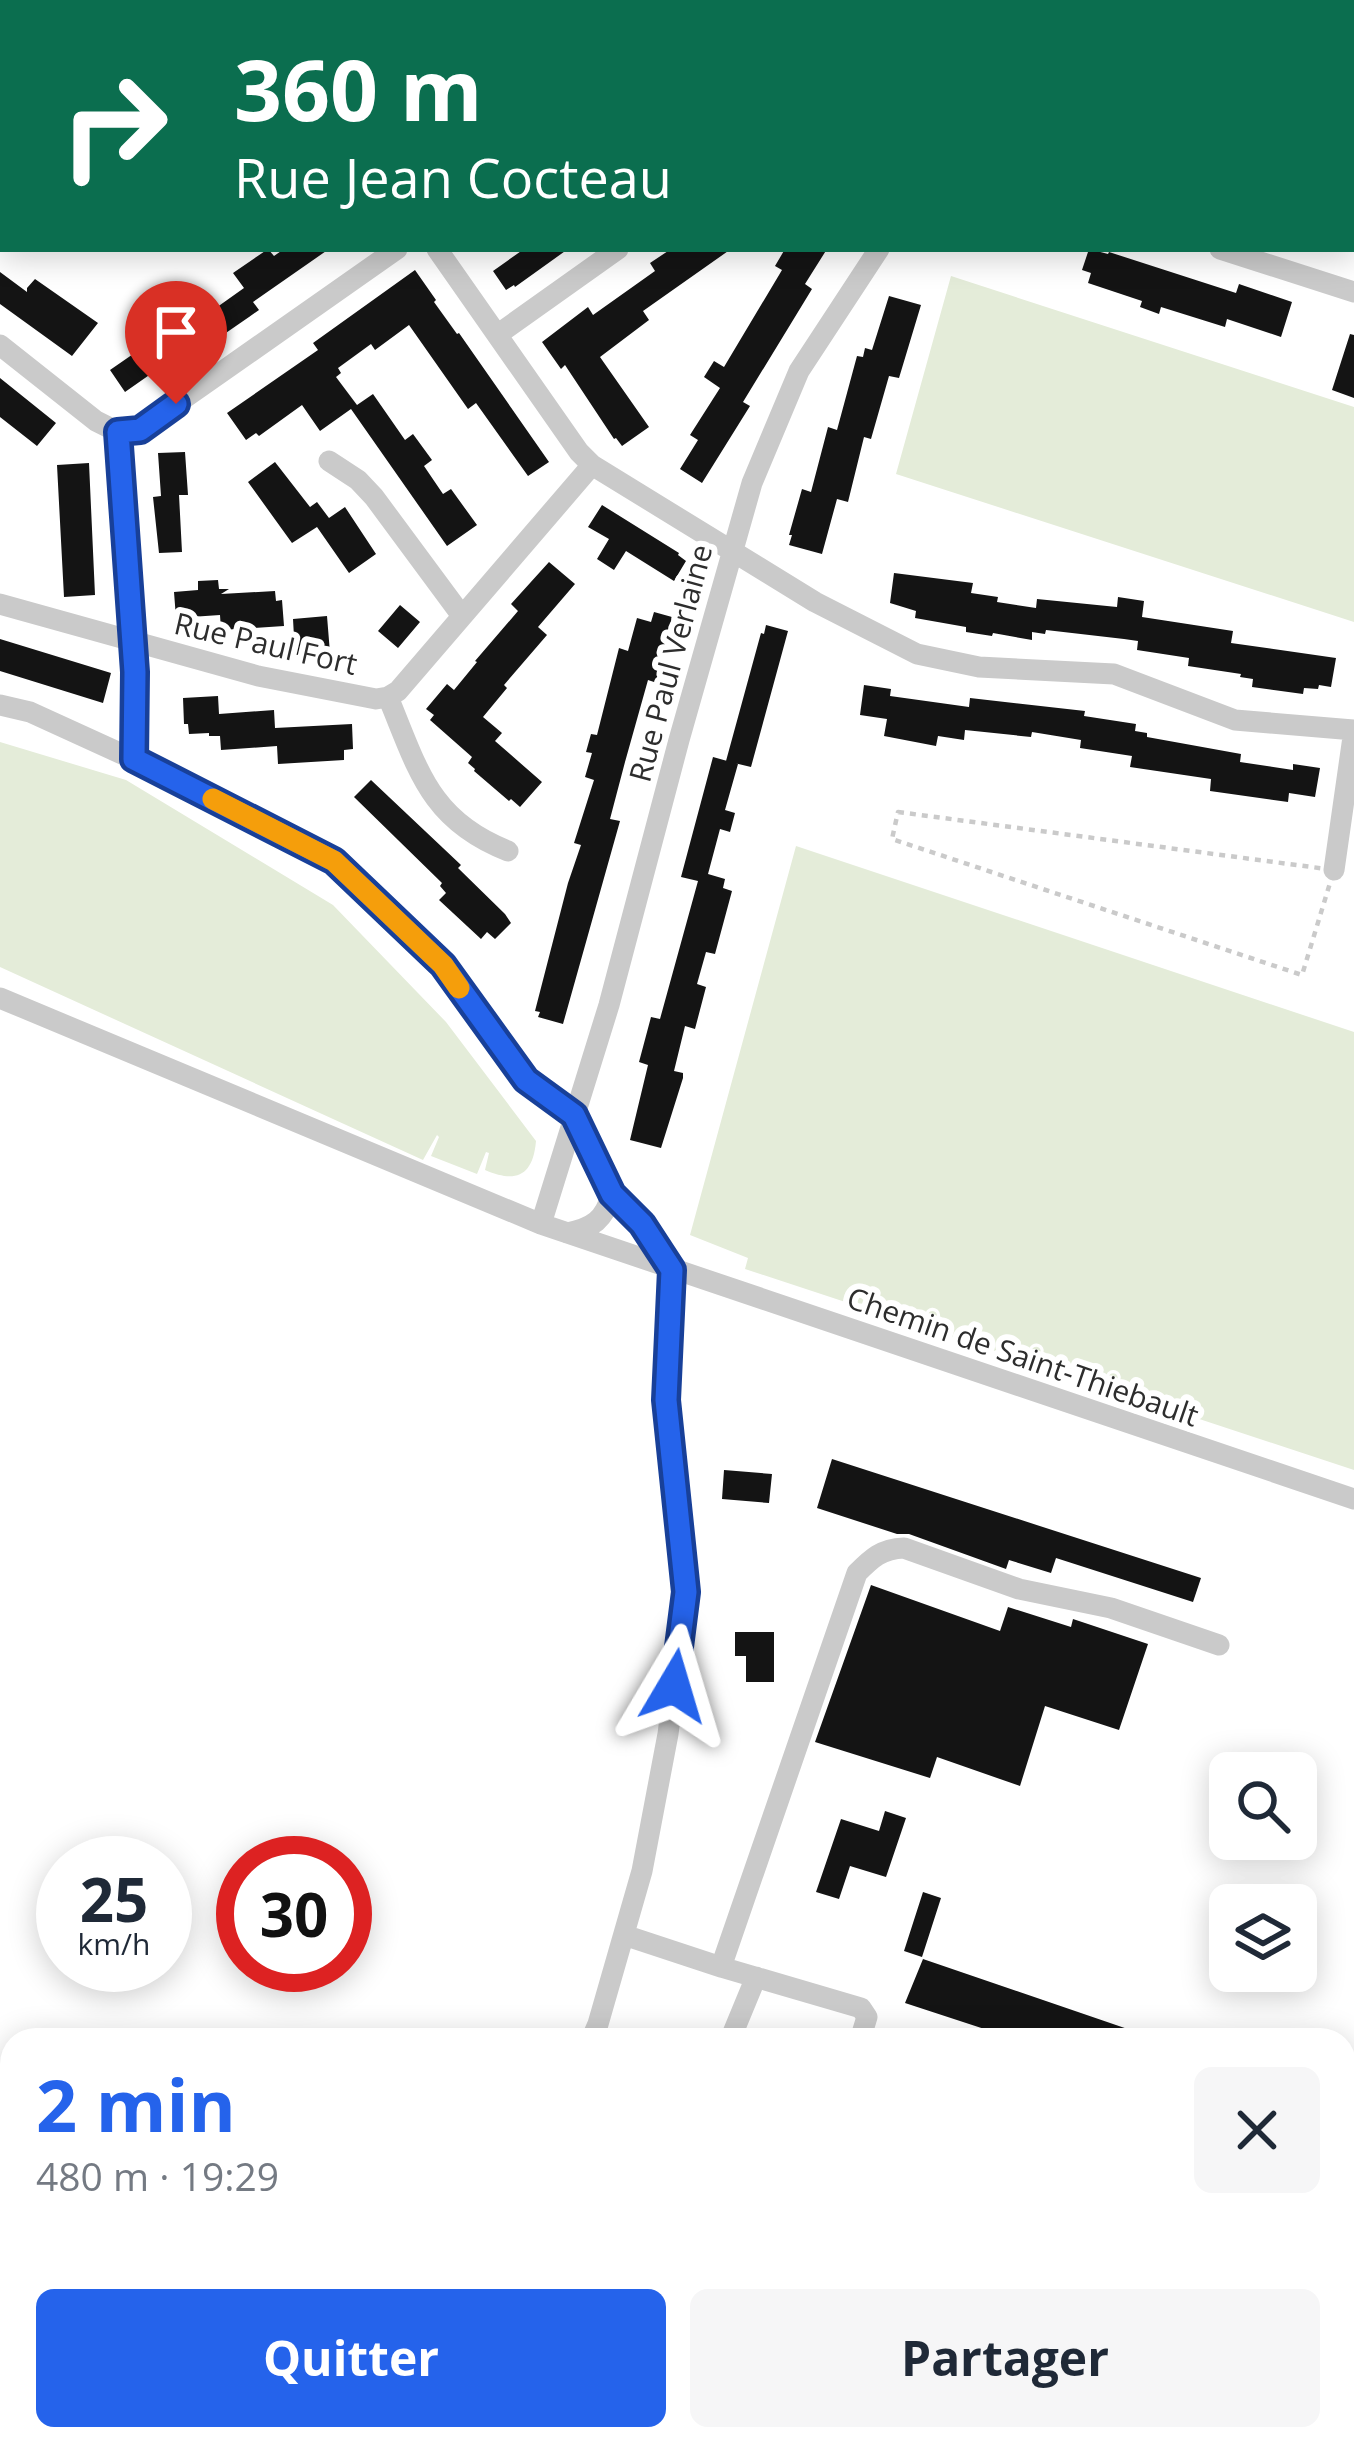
<!DOCTYPE html>
<html lang="fr">
<head>
<meta charset="utf-8">
<style>
	body { margin:0; font-family:"Open Sans",sans-serif; background:#f6f6f7; color:#1f2937; height:100vh; display:flex; flex-direction:column; font-size:45px; white-space:nowrap }
	* { box-sizing:border-box; margin:0 }
	p { font-size:39px; color:#747a83 }
	.icon { flex:none; width:66px; height:66px; fill:none; stroke:currentColor; stroke-width:2; stroke-linecap:round; stroke-linejoin:round }
	.map { position:relative; flex:1; overflow:hidden }
	.details { position:absolute; left:0px; top:2028px; width:1356px; height:423px; display:flex; flex-direction:column; background:#fff; border-radius:36px 36px 0 0; box-shadow:0 6px 30px #0003 }
	.details>* { flex:none }
	.banner { position:absolute; left:0px; top:0px; width:1356px; height:252px; box-shadow:0 6px 30px #0003; background:#0b6e4f; color:#fff; overflow:hidden }
	.controls { position:absolute; left:1209px; top:1752px; display:grid; gap:24px }
	.controls a { display:grid; place-items:center; width:108px; height:108px; border-radius:18px; background:#fff; box-shadow:0 6px 30px #0003; font-size:60px }
	.speed { position:absolute; left:36px; top:1836px; display:flex; gap:24px; font-size:60px; font-weight:700; text-align:center }
	.speed>* { display:grid; place-content:center; width:156px; height:156px; border-radius:50%; background:#fff; box-shadow:0 6px 30px #0003; line-height:1 }
	.speed small { font-size:30px; font-weight:400 }
	.speed .limit { border:18px solid #d22; background:#fff; color:#111 }
	.pin { position:absolute; display:grid; place-items:center; width:102px; height:102px; color:#fff; margin:-123px -51px; border-radius:50% 50% 50% 0; rotate:-45deg; box-shadow:0 0 12px #0007 }
	.pin .icon { rotate:45deg }
	.me { position:absolute; width:132px; margin:-66px; rotate:7deg; stroke-linejoin:round; filter:drop-shadow(0 0 9px #0008) }
	.turn { display:flex; align-items:center; gap:42px; height:252px; padding:0 36px; font-size:54px }
	.turn .icon { width:156px; height:156px; stroke-width:2.5 }
	.turn b { display:block; font-size:84px; line-height:102px }
	.round { display:grid; place-items:center; flex:none; width:126px; height:126px; border-radius:18px; background:#f6f6f7 }
	.head { display:flex; align-items:center; justify-content:space-between; height:204px; padding:0 36px }
	h1 { font-size:72px; font-weight:700; line-height:90px; color:#2563eb }
	.action { display:flex; gap:24px; margin-top:auto; padding:24px 36px }
	.action a { flex:1; height:138px; border-radius:18px; background:#2563eb; color:#fff; font-size:48px; font-weight:700; line-height:138px; text-align:center }
	.action a+a { background:#f6f6f7; color:#1f2937 }
	.map>svg:first-child { display:block }
</style>
</head>
<body>
<div class="map">
<svg width="1354" height="2450" viewBox="0 0 1354 2450">
	<rect width="100%" height="100%" fill="#fff"/>
	<path fill="#e4ecd9" d="M951 276 1354 407V622L896 474Z
		M0 742 126 780 333 905 446 1022 536 1141C533 1177 515 1183 485 1170L489 1153 486 1152 477 1174 431 1156 439 1137 437 1135 423 1160 0 967Z
		M796 846 1354 1032V1470L745 1269 748 1258 690 1235Z"/>
	<path fill="#141414" d="M268 249 274 256 284 249H329L253 302 259 310 249 317 220 337 215 329 125 392 110 370 165 332 159 325 195 300 206 315 244 288 233 273Z
		M524 249H568L515 287 514 285 506 290 493 271Z
		M671 249H731L643 311 649 320 600 357 649 427 622 446 616 438 614 439 565 365 561 369 542 342 588 307 593 315 655 271 650 263Z
		M785 249H827L805 284 812 289 743 402 750 406 702 483 680 469 698 440 690 435 720 388 704 377 714 361 724 367 782 270 775 266Z
		M1089 249 1108 254 1109 252 1236 293 1239 284 1292 302 1281 337 1227 319 1225 327 1161 307 1159 314 1140 307 1142 301 1088 283 1091 273 1082 270Z
		M415 270 436 300 434 302 457 334 459 333 549 462 528 476 476 403 468 409 409 325 375 350 371 344 338 368 341 373 336 377 357 405 373 394 405 440 413 434 432 460 424 466 443 494 451 489 477 525 447 546 351 409 320 431 302 405 259 436 256 433 246 440 227 413 318 350 313 343Z
		M0 272 27 292V288L35 279 98 323 72 356 0 304Z
		M889 296 921 305 899 378 889 376 871 439 864 437 848 502 837 499 822 554 789 545 792 535H789L802 489 811 492 828 427 837 430 857 356 863 357 865 348 872 350Z
		M1350 334 1354 335V398L1332 390Z
		M0 378 56 423 37 446 0 417Z
		M185 452 188 495H179L182 552 159 553 153 497 161 496 158 453Z
		M275 462 310 507 317 502 329 518 345 507 376 554 349 573 317 527 292 543 248 482Z
		M89 463 95 595 64 597 57 465Z
		M602 505 679 553 678 555 686 561 674 581 626 551 614 570 597 559 609 539 588 527Z
		M549 562 575 584 538 627 547 635 504 685 507 688 483 717 502 733 495 741 542 782 520 807 511 799 509 801 474 771 475 769 468 763 472 757 430 720 434 715 426 709 447 684 454 690 477 662 475 661 518 611 511 604Z
		M894 573 973 583 971 593 998 597 997 602 1036 608 1037 599 1117 607 1118 597 1144 601 1142 617 1233 631 1231 643 1336 658 1331 687 1319 685 1318 689 1304 688 1303 694 1252 687 1253 679 1240 677 1241 674 1188 666 1189 658 1137 650 1138 641 1124 639 1046 630 1045 634 1032 632V640L993 633 992 636 966 632V627L915 618 916 611 890 603Z
		M218 580 219 589H229L221 594 275 591 276 601 282 600 284 626 221 630 220 615 176 618 174 592 198 590V581Z
		M400 605 420 622 398 648 378 631Z
		M654 612 672 617 667 636 669 637 657 683 648 680 625 762 610 819 620 821 563 1024 538 1017 540 1012 535 1011 568 883 581 845 574 843 594 780 585 777 592 753 586 752 591 734 597 735 619 648 628 651 637 618 651 622Z
		M327 616 330 653 295 655 293 619Z
		M766 625 788 631 751 767 726 761 761 633 764 634Z
		M0 639 111 673 103 703 0 671Z
		M864 685 891 689 890 696 969 707 970 698 1085 711 1084 716 1136 724 1135 731 1147 733V737L1241 754 1240 762 1293 770V764L1320 768 1315 797 1289 793 1288 802 1210 791 1211 779 1130 767 1132 756 1080 748 1081 740 1032 732 1031 737 965 730 964 740 938 736 936 746 884 736 887 719 860 715Z
		M218 696 219 714 274 710 275 728 352 724 353 749 344 750V760L278 764 277 746 221 750 220 736H209V733L189 734 188 724H184L183 698Z
		M713 757 738 764 725 810 735 813 730 832 720 829 708 874 725 879 723 888 732 891 715 954 706 952 697 984 706 987 695 1029 685 1026 674 1071 683 1073V1078L661 1148 630 1140 648 1065 639 1062 651 1017 660 1019 698 881 681 877Z
		M371 780 461 865 458 868 505 914 511 923 495 939 487 932 481 939 439 900 446 893 440 886 442 883 354 797Z
		M832 1459 1201 1578 1193 1602 1056 1558 1051 1573 1009 1560 1006 1569 909 1534H897L817 1508Z
		M724 1470 772 1474 769 1503 722 1499Z
		M871 1585 1000 1631 1008 1607 1071 1627 1073 1619 1148 1644 1119 1730 1045 1706 1020 1786 937 1757 930 1778 815 1742Z
		M735 1632H774V1682H746V1656H735Z
		M885 1811 906 1818 886 1877 850 1866 839 1899 816 1892 841 1819 879 1831Z
		M923 1892 941 1898 922 1957 904 1951Z
		M923 1959 1151 2037V2040H1018L905 2003Z"/>
	<g fill="none" stroke-linecap="round" stroke-linejoin="round">
		<path stroke="#cacaca" stroke-width="4.5" stroke-dasharray="6 6" stroke-linecap="butt" d="M699 0 700 3
			M813 3 815 0
			M902 3 906 0
			M898 812 1334 870 1302 975 892 839Z"/>
		<path stroke="#cacaca" stroke-width="21" d="M299 0V3
			M1224 0 1226 3
			M993 3V0
			M0 160H3
			M437 249 579 452 592 465 815 602 917 654 979 667 1114 674 1235 720 1354 730
			M1220 249 1354 292
			M497 335 618 249
			M0 345 96 421 118 432
			M329 461 358 480 374 497 462 616
			M0 604 258 676 376 699 388 697 398 691 592 465
			M388 697C418 769 429 820 508 851
			M0 705 30 712 133 759 334 861 443 965 527 1080 574 1115 612 1194 642 1224 672 1270 666 1399 686 1592 668 1734 642 1871 598 2024 591 2040
			M133 759 135 672 118 432 139 430 397 249
			M1334 870 1354 730
			M0 998 541 1224 1354 1499
			M541 1224 609 1005 679 740 752 483 799 371 879 249
			M567 1233C593 1228 604 1220 612 1194
			M624 1935 721 1967 861 2008 867 2017 860 2040
			M721 1967 857 1573C872 1558 881 1549 904 1548L1019 1589 1111 1608 1219 1645
			M730 2040 756 1977"/>
	</g>
	<g fill="none" stroke-linecap="round" stroke-linejoin="round">
		<g stroke="#184099" stroke-width="30">
			<path id="route" d="M176 404 140 430 118 432 135 672 134 759 334 861 443 965 526 1080 574 1115 612 1194 642 1224 672 1270 666 1400 686 1592 674 1686"/>
		</g>
		<use href="#route" stroke="#2563eb" stroke-width="21"/>
		<path stroke="#f59e0b" stroke-width="21" d="M213 799 334 861 443 965 459 988"/>
	</g>
	<g text-anchor="middle" dominant-baseline="central" stroke-width="12" stroke-linejoin="round" paint-order="stroke">
		<g font-size="30" fill="#2d2d2d" stroke="#fff">
			<text transform="translate(266 643) rotate(13)">Rue Paul Fort</text>
			<text transform="translate(670 663) rotate(-75)">Rue Paul Verlaine</text>
			<text transform="translate(1023 1356) rotate(19)">Chemin de Saint-Thiebault</text>
		</g>
	</g>
</svg>
<div class="controls">
<a><svg class="icon" aria-label="search" viewBox="0 0 24 24"><circle cx="10" cy="10" r="6"/><path d="M15 15l6 6"/></svg></a>
<a><svg class="icon" aria-label="layers" viewBox="0 0 24 24"><path d="M12 4l9 5-9 5-9-5zM3 14l9 5 9-5"/></svg></a>
</div>
<div class="speed"><div>25<small>km/h</small></div><div class="limit">30</div></div>
<div class="pin" style="left:176px;top:404px;background:#d93025"><svg class="icon" aria-label="arrive" viewBox="0 0 24 24"><path d="M6 21V4h12l-3 4 3 4H6"/></svg></div>
<svg class="me" style="left:674px;top:1686px" viewBox="-20 -20 40 40"><path d="M0-17L14 15 0 8-14 15z" fill="#2563eb" stroke="#fff" stroke-width="4"/></svg>
<div class="banner">
<div class="turn"><svg class="icon" aria-label="right" viewBox="0 0 24 24"><path d="M7 20v-9h11M14 6l5 5-5 5"/></svg><div><b>360 m</b>Rue Jean Cocteau</div></div>
</div>
<section class="details">
<div class="head"><div><h1>2 min</h1><p>480 m · 19:29</p></div><a class="round"><svg class="icon" aria-label="close" viewBox="0 0 24 24"><path d="M6 6l12 12M18 6L6 18"/></svg></a></div>
<div class="action"><a>Quitter</a><a>Partager</a></div>
</section>
</div>
</body>
</html>
